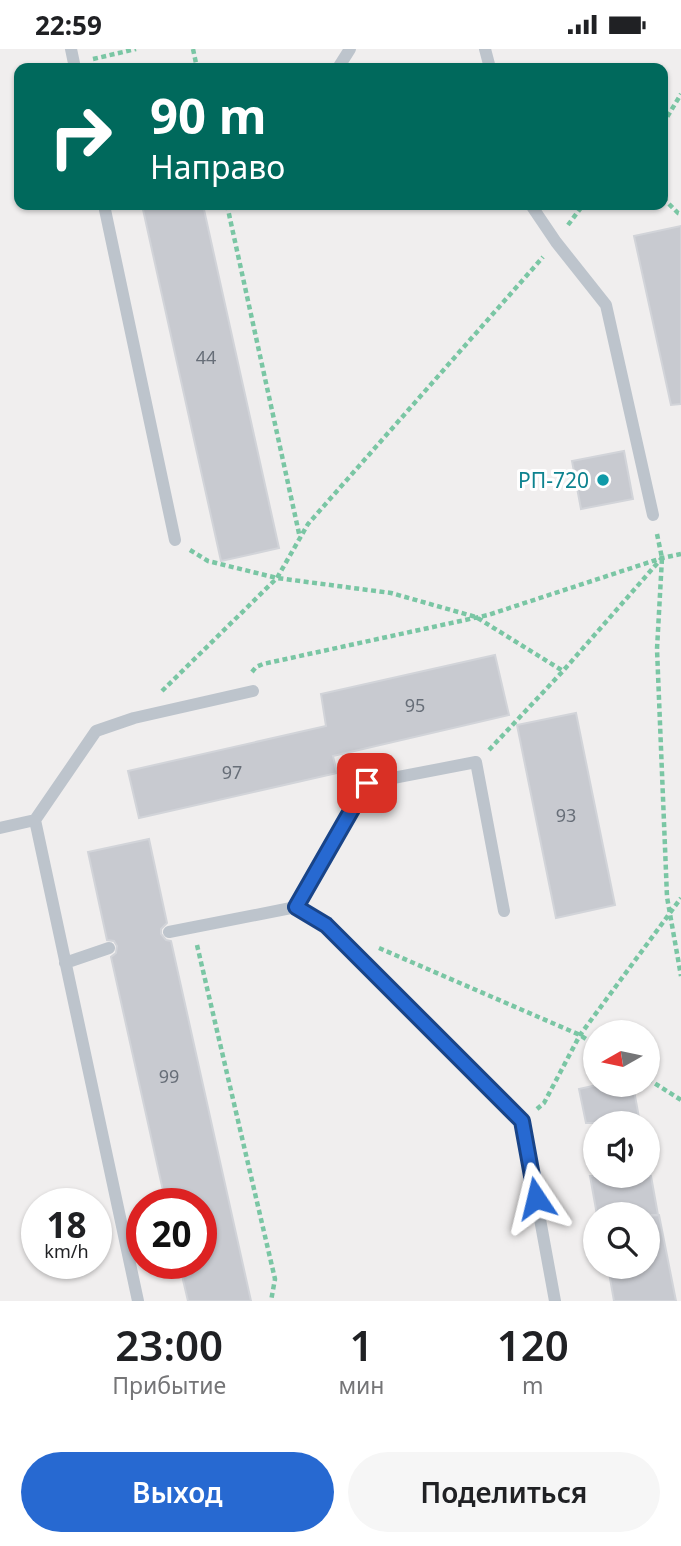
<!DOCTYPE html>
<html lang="ru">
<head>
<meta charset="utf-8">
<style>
	body { margin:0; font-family:"Noto Sans",sans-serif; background:#f6f6f6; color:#202124; height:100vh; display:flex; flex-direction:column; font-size:26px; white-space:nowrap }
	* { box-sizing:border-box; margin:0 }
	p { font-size:23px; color:#757577 }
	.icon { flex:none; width:38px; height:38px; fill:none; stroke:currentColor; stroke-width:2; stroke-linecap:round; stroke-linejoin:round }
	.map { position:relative; height:1252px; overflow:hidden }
	.sheet { display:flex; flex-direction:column; background:#fff; flex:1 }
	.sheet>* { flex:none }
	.top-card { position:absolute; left:14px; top:14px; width:654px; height:147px; border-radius:14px; box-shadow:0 2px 5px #0004; background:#00695c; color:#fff; overflow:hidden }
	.needle { width:46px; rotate:261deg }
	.tools { position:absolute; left:583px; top:971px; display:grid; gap:14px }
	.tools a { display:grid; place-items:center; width:77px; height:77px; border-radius:50%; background:#fff; box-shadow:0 2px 5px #0004; font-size:35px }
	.speed { position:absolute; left:21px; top:1139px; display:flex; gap:14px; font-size:35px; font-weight:700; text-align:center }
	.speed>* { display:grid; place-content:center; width:91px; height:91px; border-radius:50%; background:#fff; box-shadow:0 2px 5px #0004; line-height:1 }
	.speed small { font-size:18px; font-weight:400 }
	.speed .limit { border:10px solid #d22; background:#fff; color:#111 }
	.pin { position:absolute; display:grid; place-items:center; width:60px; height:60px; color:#fff; margin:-30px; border-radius:14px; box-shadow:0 4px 10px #0006 }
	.me { position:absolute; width:77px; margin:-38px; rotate:350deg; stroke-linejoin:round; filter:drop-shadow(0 0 5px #0008) }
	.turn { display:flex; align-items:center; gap:24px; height:147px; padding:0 21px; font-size:32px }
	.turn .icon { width:91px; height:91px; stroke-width:2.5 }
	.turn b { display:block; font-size:49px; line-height:60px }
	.eta { display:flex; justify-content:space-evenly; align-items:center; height:119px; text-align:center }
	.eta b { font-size:42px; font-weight:600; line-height:49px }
	.action { display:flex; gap:14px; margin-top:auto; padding:14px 21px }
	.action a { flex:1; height:80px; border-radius:42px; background:#2769d1; color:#fff; font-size:28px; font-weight:600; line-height:80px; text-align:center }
	.action a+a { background:#f6f6f6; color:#202124 }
	.status { display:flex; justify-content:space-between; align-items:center; height:49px; padding:0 35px; background:#fff; direction:ltr }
	.status svg { height:19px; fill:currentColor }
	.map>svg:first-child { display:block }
</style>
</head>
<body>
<div class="status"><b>22:59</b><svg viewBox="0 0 49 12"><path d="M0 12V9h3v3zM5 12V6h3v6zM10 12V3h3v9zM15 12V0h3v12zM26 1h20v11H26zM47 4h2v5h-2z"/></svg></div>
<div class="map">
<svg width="681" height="1252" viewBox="0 0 681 1252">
	<rect width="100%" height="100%" fill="#f0eeee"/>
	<path fill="#c8cad0" stroke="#d2d4d9" stroke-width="2" d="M142 156H203L279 499 221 512Z
		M681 177V355L671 356 634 187Z
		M624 402 633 450 581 460 572 412Z
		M495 606 509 666 333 707 337 724 139 769 128 722 326 677 321 645Z
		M576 664 615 856 556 869 517 676Z
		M149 790 167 874 161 880V885L166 891 171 892 251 1252H188L179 1214H201V1155H166L111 908 116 904 117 897 114 892 107 891 88 803Z
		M597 1036H633L640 1074H586L579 1040Z
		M590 1127H651L658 1166H597Z
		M659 1166 676 1252H614L608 1218H648V1167Z"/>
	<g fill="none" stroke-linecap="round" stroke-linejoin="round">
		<path stroke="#7ac6a4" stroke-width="4.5" stroke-dasharray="5 3.5" stroke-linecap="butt" d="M193 0 197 19
			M93 10 136 0
			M663 75 681 45
			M663 149 678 164 681 165
			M227 156 300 489
			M568 176 583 156
			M657 485 662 509 657 600 667 848 681 927
			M190 501 208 512 277 529 391 544 476 568 563 622
			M252 623 256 618 263 615 488 566 662 509 681 505
			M162 642 277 529 308 475 543 208
			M489 701 563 622 661 510
			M197 896 275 1230 271 1252
			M379 899 580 986 595 996
			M648 1030 681 1051
			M537 1060 544 1054 580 986 681 849"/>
		<path stroke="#bdc4cc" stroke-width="12" d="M71 0 75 19
			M485 0 490 19
			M338 19 350 0
			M104 156 175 491
			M531 156 556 193 606 256 653 466
			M35 771 138 1252
			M0 779 35 771 96 682 134 669 253 642
			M296 858 367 734 476 713 504 862
			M169 883 296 858 326 876 522 1072 555 1252
			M65 914 109 899"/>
	</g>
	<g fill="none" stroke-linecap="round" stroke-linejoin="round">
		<g stroke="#194488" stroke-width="18">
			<path id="route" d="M367 734 296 858 326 876 522 1072 536 1149"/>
		</g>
		<use href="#route" stroke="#2769d1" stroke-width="12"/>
	</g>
	<circle fill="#0f9aa8" stroke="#fff" stroke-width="2.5" cx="603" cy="431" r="7"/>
	<g text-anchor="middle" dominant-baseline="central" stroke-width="6" stroke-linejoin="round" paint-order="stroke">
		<g font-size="18" fill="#676e78">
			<text x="206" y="308">44</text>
			<text x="415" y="656">95</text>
			<text x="232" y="723">97</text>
			<text x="566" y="766">93</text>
			<text x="169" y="1027">99</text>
		</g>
		<g font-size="21" fill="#0d838f" stroke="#fff" text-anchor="end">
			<text x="589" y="431">РП-720</text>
		</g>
	</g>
</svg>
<div class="tools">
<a><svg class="needle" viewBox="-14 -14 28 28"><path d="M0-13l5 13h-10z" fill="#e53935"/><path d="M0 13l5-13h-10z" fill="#757577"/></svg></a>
<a><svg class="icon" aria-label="sound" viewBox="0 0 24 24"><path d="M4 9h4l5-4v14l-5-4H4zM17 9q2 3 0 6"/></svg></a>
<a><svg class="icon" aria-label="search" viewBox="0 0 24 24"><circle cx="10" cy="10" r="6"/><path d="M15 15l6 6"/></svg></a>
</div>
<div class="speed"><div>18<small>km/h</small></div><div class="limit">20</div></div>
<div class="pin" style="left:367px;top:734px;background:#d93025"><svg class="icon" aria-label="arrive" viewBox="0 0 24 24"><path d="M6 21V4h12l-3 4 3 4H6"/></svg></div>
<svg class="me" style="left:536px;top:1149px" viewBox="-20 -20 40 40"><path d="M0-17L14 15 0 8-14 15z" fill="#2769d1" stroke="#fff" stroke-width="4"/></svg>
<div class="top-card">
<div class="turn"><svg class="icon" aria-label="right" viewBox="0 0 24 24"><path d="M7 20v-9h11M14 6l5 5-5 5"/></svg><div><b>90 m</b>Направо</div></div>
</div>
</div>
<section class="sheet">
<div class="eta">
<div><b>23:00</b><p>Прибытие</p></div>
<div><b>1</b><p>мин</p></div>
<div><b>120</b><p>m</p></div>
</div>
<div class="action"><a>Выход</a><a>Поделиться</a></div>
</section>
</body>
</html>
